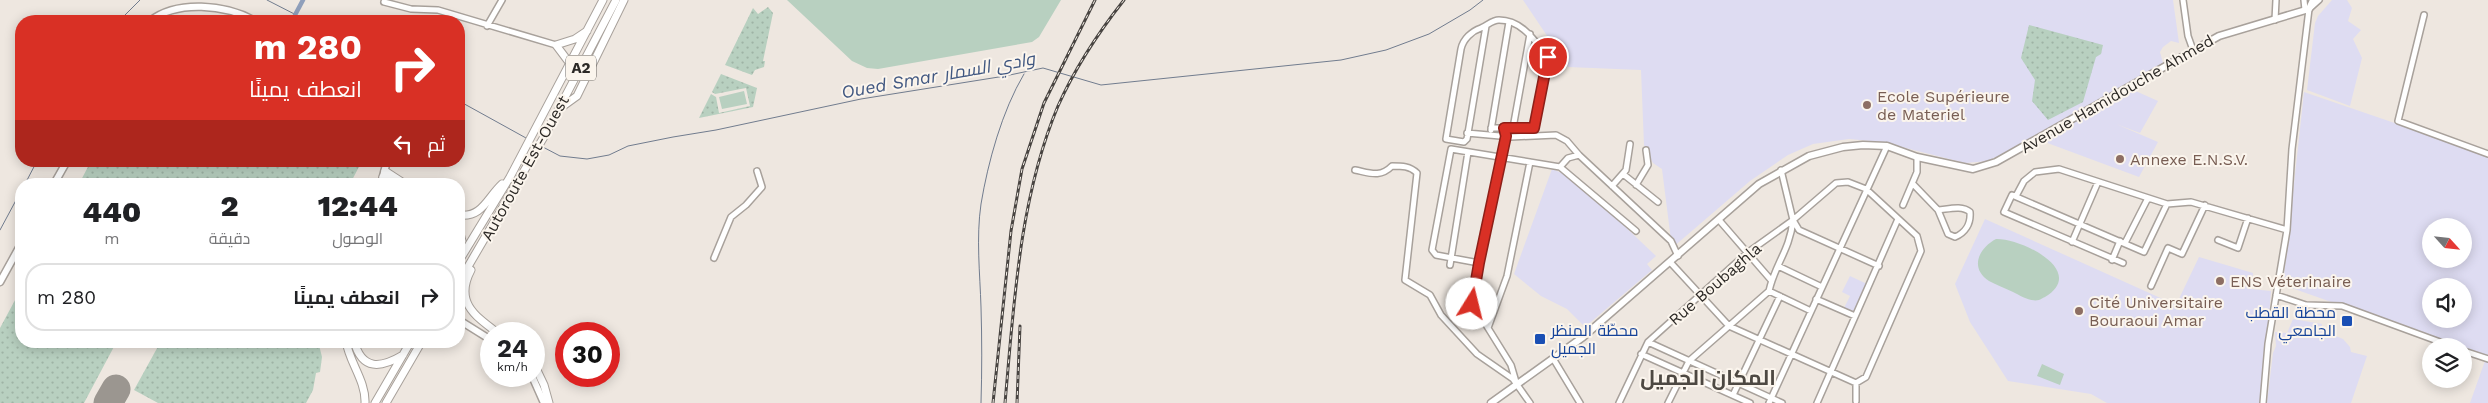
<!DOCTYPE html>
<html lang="ar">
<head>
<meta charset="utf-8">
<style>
	body { margin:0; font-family:"Work Sans",Cairo,sans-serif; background:#f6f6f6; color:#202124; direction:rtl; height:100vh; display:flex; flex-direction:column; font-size:19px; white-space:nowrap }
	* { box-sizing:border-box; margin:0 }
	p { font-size:16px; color:#757577 }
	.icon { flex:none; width:28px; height:28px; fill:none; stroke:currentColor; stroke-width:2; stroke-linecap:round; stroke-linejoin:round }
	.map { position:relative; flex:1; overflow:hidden; direction:ltr }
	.side { position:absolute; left:15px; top:178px; width:450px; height:170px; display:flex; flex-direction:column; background:#fff; border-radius:20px; box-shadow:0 2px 12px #0003; direction:rtl }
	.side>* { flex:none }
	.hud { position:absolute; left:15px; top:15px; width:450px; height:152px; border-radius:20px; box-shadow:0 2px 12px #0003; direction:rtl; background:#d93025; color:#fff; overflow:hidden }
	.needle { width:32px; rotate:117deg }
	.fabs { position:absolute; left:2422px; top:218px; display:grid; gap:10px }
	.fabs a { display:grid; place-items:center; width:50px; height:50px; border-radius:50%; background:#fff; box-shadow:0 2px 12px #0003; font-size:25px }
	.speed { position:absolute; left:480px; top:322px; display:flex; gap:10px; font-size:25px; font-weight:700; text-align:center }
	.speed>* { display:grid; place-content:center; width:65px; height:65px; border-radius:50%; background:#fff; box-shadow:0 2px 12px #0003; line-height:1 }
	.speed small { font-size:12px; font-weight:400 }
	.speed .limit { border:8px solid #d22; background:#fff; color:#111 }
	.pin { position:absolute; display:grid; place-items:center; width:42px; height:42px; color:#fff; margin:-21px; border:2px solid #fff; border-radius:50%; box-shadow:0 1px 5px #0007 }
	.me { position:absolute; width:55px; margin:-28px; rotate:9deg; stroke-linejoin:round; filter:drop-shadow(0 0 4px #0008) }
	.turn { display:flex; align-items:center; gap:18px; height:105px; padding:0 20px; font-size:22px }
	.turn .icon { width:65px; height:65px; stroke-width:2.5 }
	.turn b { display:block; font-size:35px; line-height:42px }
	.then { display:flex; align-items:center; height:48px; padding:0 20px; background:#0003; gap:10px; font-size:19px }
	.eta { display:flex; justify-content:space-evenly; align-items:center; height:85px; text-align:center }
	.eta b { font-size:30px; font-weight:800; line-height:35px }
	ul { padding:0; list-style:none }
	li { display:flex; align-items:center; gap:15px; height:68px; margin:0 10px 8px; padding:0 10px; border:2px solid #e0e0e0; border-radius:20px }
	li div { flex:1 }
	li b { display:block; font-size:19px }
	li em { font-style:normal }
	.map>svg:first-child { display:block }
</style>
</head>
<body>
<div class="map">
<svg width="2488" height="403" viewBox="0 0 2488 403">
	<defs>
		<pattern id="grass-dots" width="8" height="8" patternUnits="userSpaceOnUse" patternTransform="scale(1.25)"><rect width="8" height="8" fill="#b8d0c0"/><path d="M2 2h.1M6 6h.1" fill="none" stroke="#9eb3a5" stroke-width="1.8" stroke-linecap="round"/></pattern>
	</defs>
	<rect width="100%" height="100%" fill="#eee7e0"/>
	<path fill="#dedcf2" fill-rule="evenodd" d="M1523 0H2173L2179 43 2171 41 2163 47 2160 52 2163 63 2025 142 1988 161 1965 163 1882 142 1849 139 1813 144 1788 155 1750 181 1672 248 1662 169 1653 163 1644 145 1641 70 1568 67Z
		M2332 0H2347L2352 8 2348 21 2361 30 2353 39 2362 58 2350 106 2307 90 2315 23 2318 16Z
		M2131 89 2158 101 2140 133 2116 124 2158 142 2139 177 2042 141Z
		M2304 92 2488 155V403H2470L2486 358 2464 349V346H2456L2283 285ZM2431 226H2464V259H2431ZM2431 286H2464V319H2431Z
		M1552 169 1562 173 1580 184 1656 256 1647 264 1652 270 1585 327 1567 309 1541 296 1514 274Z
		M1985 219 2176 305 2199 257 2253 273 2251 289 2271 291 2262 403H2107L2091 394 2008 381 1970 322 1955 284Z
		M1850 276 1867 284 1852 314 1843 310 1850 296 1842 292Z
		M2293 319 2322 324 2321 330 2343 339 2350 347 2351 352 2367 356 2351 403H2267L2273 353 2276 346 2275 332 2287 333Z"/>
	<path fill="url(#grass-dots)" d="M768 7 773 13 763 61H765L764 67 755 70 752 75 725 65 753 8 758 14Z
		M2029 25 2103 45 2101 54 2096 57 2083 102 2048 120 2032 101 2035 80 2021 58Z
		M721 74 757 88 753 107 699 118 711 94 716 97 719 113 750 106 746 88 715 94 712 92Z
		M91 161H362L350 184H79Z
		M21 289V341H117L84 403H0V328Z
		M161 341H318L322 357 320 372 316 373 313 390 306 403H158L134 390Z"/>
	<path fill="#b8d0c0" d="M787 0H1061L1039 37 1032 42 878 69 867 68 852 61Z
		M744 91 747 104 722 109 719 97Z
		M1996 239C2021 238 2088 271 2045 297 2044 297 2040 300 2039 300 2030 302 2021 296 2013 292 2005 288 1996 285 1989 281 1969 268 1979 248 1996 239Z
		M2042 364 2064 374 2060 385 2037 376Z"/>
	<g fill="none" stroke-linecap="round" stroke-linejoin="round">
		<path stroke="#717c8e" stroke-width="1" d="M267 0 308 21
			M119 21 140 0
			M459 101 526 138
			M541 146 560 156 587 159 609 155 628 146 673 137 716 130 861 99 1005 76 1043 68 1101 85 1341 60 1386 50 1429 34 1470 10 1483 0
			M25 184 37 161
			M0 230 21 191
			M981 403C982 371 982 339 981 307 980 274 976 238 981 204 988 162 1002 111 1024 74"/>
		<path stroke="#8f9fbb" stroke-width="4.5" d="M295 15 303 0"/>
		<path stroke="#9b9690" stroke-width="29" d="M108 403 116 389"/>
		<g stroke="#a8a19b" stroke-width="8">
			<path id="minor" d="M2183 0 2188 36 2193 50
				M2304 0 2305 10
				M384 2 411 9 438 10 556 45
				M2424 15 2398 121 2488 154
				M2275 20 2276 0
				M487 26 502 0
				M1486 26 1467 139 1464 142 1446 139 1461 49C1463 39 1472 31 1481 28 1488 25 1492 20 1499 20 1522 20 1535 41 1548 57L1534 128H1491
				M1513 128 1530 34
				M1491 130 1509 22
				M1467 133 1511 137 1556 135 1567 141 1579 155
				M1560 167 1568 158 1579 155 1671 241 1678 256
				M1355 170C1370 173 1380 178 1392 166 1402 166 1410 166 1417 173L1405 280 1430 295 1441 315 1477 354 1513 379 1530 403
				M1781 170 1793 220 1799 230 1879 266
				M1623 174 1658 202
				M1913 184 1938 210 1948 234 1955 237C1965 233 1971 224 1970 212 1962 205 1949 209 1938 210
				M1636 185 1648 165 1646 150
				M1612 186 1626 170 1630 144
				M2016 196 2024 181 2035 172 2059 169 2167 204 2191 202 2287 230
				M1903 205 1917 172V157
				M1719 220 1771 280
				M2218 240 2238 248 2248 218
				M2072 242 2098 182
				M2125 243 2148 198
				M714 258 731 217 746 205 762 187 757 171
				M2112 260 2120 241
				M1670 262 1729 326 1856 383
				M1479 263 1436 255 1432 250 1451 149 1560 167 1636 231
				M2123 263 2004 212 2012 195 2144 252 2167 204
				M1450 265 1468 152
				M1778 266 1822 287
				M2151 286 2168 248 2182 254 2205 205
				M1769 291 1811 311
				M2276 295 2306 305 2342 306 2451 346
				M1816 299 1855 316
				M1488 328 1473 304 1479 263 1506 137 1504 128
				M1648 342 1782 403
				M2464 351 2488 359
				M1641 354 1750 403
				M1554 360 1580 403
				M1516 382 1511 365 1488 328 1507 276 1530 162
				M1856 383V401
				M1733 395 1780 296
				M1619 403 1648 342 1747 253 1793 220
				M1668 403 1689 361 1769 291C1775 264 1790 250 1793 220L1836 183 1848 182 1866 189 1917 236 1921 251 1866 377 1856 383
				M1769 403 1887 146
				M1817 403 1898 219
				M2263 403 2268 344 2287 230 2292 149 2309 9 2319 0"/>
		</g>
		<g stroke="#a8a19b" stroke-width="9">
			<path id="major" d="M150 21C177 0 225 4 255 21
				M54 184 67 161
				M381 184 387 161
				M0 282 21 244
				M459 320 491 340
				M532 376 544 403
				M1491 403 1583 337 1759 184 1809 156 1843 147 1863 145 1887 146 1917 157 1973 169 1996 162 2219 36 2309 9 2313 0"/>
		</g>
		<g stroke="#a8a19b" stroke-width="9">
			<path id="highway" d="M571 65 556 45 575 39 587 31
				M559 109 577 96 624 0
				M385 171 405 184
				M383 177 394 184
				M459 215C482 218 487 198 502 184
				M459 229 462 241 459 250
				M459 261 510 177 603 0
				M471 270C454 302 475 316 499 334
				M459 282 545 135 616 0
				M346 341C349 362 366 381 365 403
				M354 341C362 371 381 368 403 355
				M534 364 544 385 549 403
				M375 403 411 341
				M386 403 422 341"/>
		</g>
		<use href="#minor" stroke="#fff" stroke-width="5"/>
		<use href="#major" stroke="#fff" stroke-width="6"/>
		<use href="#highway" stroke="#fff" stroke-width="7"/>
		<g stroke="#484441" stroke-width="3">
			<path id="rail" d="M993 403 1011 231 1022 169 1044 103 1095 0
				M1005 403C1014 304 1019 199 1058 106 1075 68 1098 33 1124 0
				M1017 403 1020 326"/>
		</g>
		<use href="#rail" stroke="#fbf5ed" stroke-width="1" stroke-dasharray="4" stroke-linecap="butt"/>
	</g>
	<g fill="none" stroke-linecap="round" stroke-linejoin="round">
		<g stroke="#8d1f18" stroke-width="12">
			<path id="route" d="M1472 304 1479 263 1506 136 1504 128H1534L1548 57"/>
		</g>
		<use href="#route" stroke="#d93025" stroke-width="9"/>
	</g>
	<g fill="#8d6e63" stroke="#fbf5ed" stroke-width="2">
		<circle cx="1867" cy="105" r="5"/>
		<circle cx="2120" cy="159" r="5"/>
		<circle cx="2220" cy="281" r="5"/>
		<circle cx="2079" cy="311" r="5"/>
	</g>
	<g fill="#1a4fb4" stroke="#fbf5ed" stroke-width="2">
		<rect x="2341" y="315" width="12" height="12" rx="2.5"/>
		<rect x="1534" y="333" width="12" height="12" rx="2.5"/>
	</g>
	<g text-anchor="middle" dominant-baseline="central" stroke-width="4" stroke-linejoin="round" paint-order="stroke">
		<rect fill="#fbf5ed" stroke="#6a6662" stroke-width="1" x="566" y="55.5" width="30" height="25" rx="4"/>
		<g font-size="15" font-weight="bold" fill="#2c2926">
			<text x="581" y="68">A2</text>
		</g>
		<g font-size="16" fill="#2c2926" stroke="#fbf5ed">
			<text transform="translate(2117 94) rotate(-30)">Avenue Hamidouche Ahmed</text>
			<text transform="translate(525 168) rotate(-61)">Autoroute Est-Ouest</text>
			<text transform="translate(1715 284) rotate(-41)">Rue Boubaghla</text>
		</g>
		<g font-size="16" fill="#785e54" stroke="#fbf5ed" text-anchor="start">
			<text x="1877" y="96">Ecole Supérieure<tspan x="1877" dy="18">de Materiel</tspan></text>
			<text x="2130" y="159">Annexe E.N.S.V.</text>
			<text x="2230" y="281">ENS Véterinaire</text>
			<text x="2089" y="302">Cité Universitaire<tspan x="2089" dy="18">Bouraoui Amar</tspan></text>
		</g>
		<g font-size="16" fill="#164399" stroke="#fbf5ed" text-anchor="end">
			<text x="2336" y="312">محطة القطب<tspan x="2336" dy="18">الجامعي</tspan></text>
			<text x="1551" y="330" text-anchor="start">محطّة المنظر<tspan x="1551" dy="18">الجميل</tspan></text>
		</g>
		<g font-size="18" font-style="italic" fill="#405781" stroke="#fbf5ed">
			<text transform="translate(938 75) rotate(-10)">Oued Smar وادي السمار</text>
		</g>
		<g font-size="21" font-weight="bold" fill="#4d4842" stroke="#fbf5ed">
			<text x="1708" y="377">المكان الجميل</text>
		</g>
	</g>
</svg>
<div class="fabs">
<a><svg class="needle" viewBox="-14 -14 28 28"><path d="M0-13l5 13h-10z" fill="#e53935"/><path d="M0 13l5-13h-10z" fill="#757577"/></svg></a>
<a><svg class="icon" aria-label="sound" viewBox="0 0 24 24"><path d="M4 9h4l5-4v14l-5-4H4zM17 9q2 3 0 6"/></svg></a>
<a><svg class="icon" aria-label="layers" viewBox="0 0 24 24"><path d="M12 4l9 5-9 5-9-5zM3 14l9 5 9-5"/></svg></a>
</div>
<div class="speed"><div>24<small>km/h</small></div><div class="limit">30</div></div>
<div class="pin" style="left:1548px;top:57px;background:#d93025"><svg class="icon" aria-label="arrive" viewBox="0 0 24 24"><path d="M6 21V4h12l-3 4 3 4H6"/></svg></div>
<svg class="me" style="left:1472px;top:304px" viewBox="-20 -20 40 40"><circle r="19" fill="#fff"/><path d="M0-13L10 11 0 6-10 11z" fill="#d93025"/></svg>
<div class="hud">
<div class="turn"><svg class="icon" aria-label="right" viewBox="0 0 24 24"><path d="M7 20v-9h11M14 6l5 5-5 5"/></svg><div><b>280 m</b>انعطف يمينًا</div></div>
<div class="then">ثم<svg class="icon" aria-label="left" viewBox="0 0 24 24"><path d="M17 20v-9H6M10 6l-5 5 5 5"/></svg></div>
</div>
<section class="side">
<div class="eta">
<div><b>12:44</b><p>الوصول</p></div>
<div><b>2</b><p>دقيقة</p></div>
<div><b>440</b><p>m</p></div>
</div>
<ul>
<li><svg class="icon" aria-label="right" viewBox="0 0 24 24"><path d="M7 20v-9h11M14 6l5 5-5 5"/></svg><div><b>انعطف يمينًا</b></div><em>280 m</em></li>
</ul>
</section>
</div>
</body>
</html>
